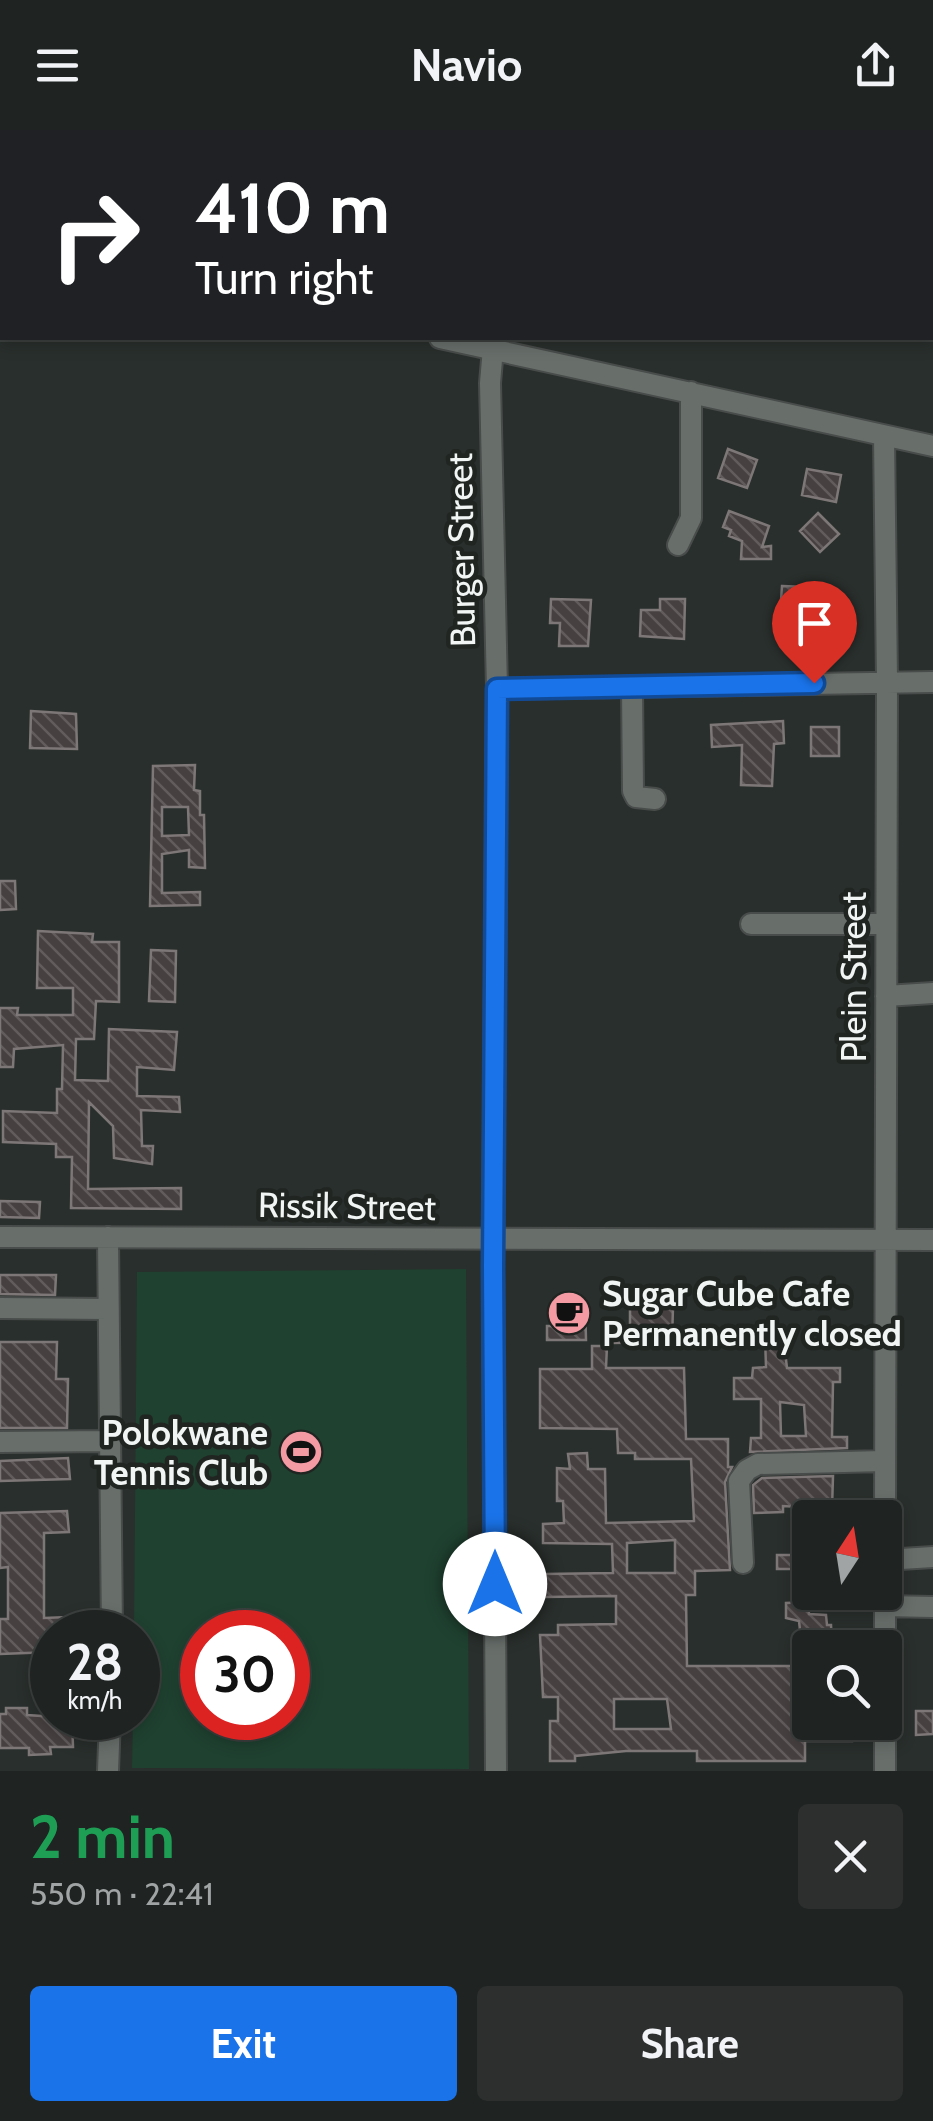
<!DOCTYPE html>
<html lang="en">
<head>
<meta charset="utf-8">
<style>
	body { margin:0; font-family:Cabin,sans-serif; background:#2c2f2e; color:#f1f3f6; height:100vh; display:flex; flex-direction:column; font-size:38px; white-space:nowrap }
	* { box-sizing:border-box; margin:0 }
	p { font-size:32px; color:#a1a4a5 }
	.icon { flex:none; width:55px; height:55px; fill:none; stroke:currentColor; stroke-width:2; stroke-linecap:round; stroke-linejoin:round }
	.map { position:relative; height:1641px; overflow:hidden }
	.side { display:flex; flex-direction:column; background:#1f2321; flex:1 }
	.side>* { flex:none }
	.banner { position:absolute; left:0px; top:0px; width:935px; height:210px; box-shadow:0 5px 15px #0003,0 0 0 2px #3c403f; background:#202124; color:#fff; overflow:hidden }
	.needle { width:65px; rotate:12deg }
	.buttons { position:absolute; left:792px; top:1370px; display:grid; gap:20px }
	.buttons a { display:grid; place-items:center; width:110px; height:110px; border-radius:10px; background:#1f2321; box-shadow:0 5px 15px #0003,0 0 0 2px #3c403f; font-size:50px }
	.speed { position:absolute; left:30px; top:1480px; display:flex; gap:20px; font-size:50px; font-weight:700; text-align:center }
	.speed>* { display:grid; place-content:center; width:130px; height:130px; border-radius:50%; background:#1f2321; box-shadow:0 5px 15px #0003,0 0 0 2px #3c403f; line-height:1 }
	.speed small { font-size:25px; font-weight:400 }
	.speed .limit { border:15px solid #d22; background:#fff; color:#111 }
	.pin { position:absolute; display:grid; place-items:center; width:85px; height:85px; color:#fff; margin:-102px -42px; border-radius:50% 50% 50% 0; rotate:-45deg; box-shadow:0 0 10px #0007 }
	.pin .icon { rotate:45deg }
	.me { position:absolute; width:110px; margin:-55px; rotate:0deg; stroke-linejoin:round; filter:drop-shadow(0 0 8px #0008) }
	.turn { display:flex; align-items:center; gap:35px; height:210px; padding:0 30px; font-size:45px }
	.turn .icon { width:130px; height:130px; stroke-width:2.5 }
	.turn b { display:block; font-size:70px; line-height:85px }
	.round { display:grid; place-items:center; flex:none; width:105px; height:105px; border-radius:10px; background:#2c2f2e }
	.head { display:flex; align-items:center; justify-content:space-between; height:170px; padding:0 30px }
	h1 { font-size:60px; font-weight:800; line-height:75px; color:#1e9e55 }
	.cta { display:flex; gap:20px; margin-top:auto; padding:20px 30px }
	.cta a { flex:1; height:115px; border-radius:10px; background:#1a73e8; color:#fff; font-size:40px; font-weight:800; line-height:115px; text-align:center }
	.cta a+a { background:#2c2f2e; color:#f1f3f6 }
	header { display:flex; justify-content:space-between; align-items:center; height:130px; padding:0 30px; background:#1f2321; font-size:45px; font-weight:800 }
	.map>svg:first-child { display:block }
</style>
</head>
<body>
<header><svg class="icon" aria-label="menu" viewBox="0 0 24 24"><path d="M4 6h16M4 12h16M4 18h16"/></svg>Navio<svg class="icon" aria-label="share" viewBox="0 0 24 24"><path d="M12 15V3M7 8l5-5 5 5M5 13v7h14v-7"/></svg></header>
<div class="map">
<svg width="933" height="1641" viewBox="0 0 933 1641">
	<defs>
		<pattern id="building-back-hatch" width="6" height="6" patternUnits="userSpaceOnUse" patternTransform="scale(2.5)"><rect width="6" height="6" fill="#474041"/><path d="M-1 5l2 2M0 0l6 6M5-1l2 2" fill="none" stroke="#625c5d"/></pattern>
	</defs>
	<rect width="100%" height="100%" fill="#292f2c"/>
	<path fill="#1f4130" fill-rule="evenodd" d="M466 1139 469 1639 132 1638 133 1588H138V1502H134L137 1142ZM202 1502H288V1588H202Z"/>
	<path fill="url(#building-back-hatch)" stroke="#7e7777" stroke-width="2.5" fill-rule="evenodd" d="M728 319 757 330 747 358 718 348Z
		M807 339 841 345 836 372 802 365Z
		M729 381 769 396 762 417 771 416V429H741L742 411 729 406 731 400 723 397Z
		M818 383 839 404 820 422 800 401Z
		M782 456 807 457V481H811L810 511 787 510 788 485H780Z
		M551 469 591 470 588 516H559L560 493H550Z
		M660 469H685L684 509 640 506 641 480H660Z
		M31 581 76 584 77 619 30 618Z
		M783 591 784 613 774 614 772 656 741 655 742 615 712 617 711 595Z
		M811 597H839V626H811Z
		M195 635 194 660 200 661V685H204L205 738 189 737V720L162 724V763L200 762V775L150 776 153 636ZM162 677H188L189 705 162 706Z
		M0 751H15L16 779 0 780Z
		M38 801 93 804 92 812H119V872L96 871 94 909H76L75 950 108 951 109 899 177 902 174 940 137 937V966L179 967 180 982 141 980 142 1016H153L152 1034 114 1028 113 996 89 972 88 1059 181 1058V1079L71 1078 72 1027H56V1014L3 1012V981L57 983V959H62L63 915 14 919 13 937H0V878H18L17 885H73V858H37Z
		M151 820 176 821 175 872 149 871Z
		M0 1071 40 1072 39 1088 0 1087Z
		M0 1145H56L55 1165 0 1164Z
		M553 1170H585L586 1210H547V1196H553Z
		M630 1176 673 1177 672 1212 613 1213V1197H630Z
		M783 1205 787 1238H840V1252H833L832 1307H847V1318L750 1322 751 1308H761V1269H734V1248H752L753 1238 766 1237 765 1206ZM780 1272 804 1275 806 1306H781Z
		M0 1212H57L56 1249H68L67 1298H0Z
		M592 1216H607L606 1238H684L686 1309H728V1337H732L725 1352 730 1440 695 1441V1465H686L687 1536H805V1595H851L852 1611H805V1631H697V1621H626L575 1626V1631H550V1591H558V1567H543L540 1505H558V1495L616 1494V1466L545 1467V1444L613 1443 612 1414 543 1413V1394L564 1393 563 1371H557V1338L570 1339 568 1324 587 1323 588 1339H605L606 1393 694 1391 691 1329H635V1323H618L617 1299 540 1298V1239H592ZM675 1410V1443H627V1413ZM614 1569H667L671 1599H614Z
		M68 1328 70 1349 0 1351V1331Z
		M833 1346 832 1379 783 1376V1382L754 1383 753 1355 762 1348Z
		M67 1381 69 1402 44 1403V1488L68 1487V1502H52V1522L0 1524V1489H8V1437L0 1438V1383Z
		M798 1413H810V1439H777V1425H798Z
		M808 1472 809 1484 826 1485 827 1495H831L832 1516H809V1501L800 1500 799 1491 786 1488V1473Z
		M6 1578H27V1585L72 1588 73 1617H50L51 1624 29 1625V1618H0V1584H6Z
		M916 1581H933V1604L916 1605Z"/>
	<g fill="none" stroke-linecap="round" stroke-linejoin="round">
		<g stroke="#484c4a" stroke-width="24">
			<path id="minor" d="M0 121H2
				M440 208 933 316
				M493 218 490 253 497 559 493 1137 496 1641
				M884 306 887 552 885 1388
				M678 415 691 388V262
				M632 556 633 661 636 667 655 669
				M497 559 933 552
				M751 794H886
				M886 866 933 863
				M0 1107 933 1110
				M108 1107 112 1502
				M0 1178 108 1179
				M0 1312 108 1311
				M885 1430 933 1427
				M743 1433 739 1351 747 1340 758 1334 884 1331
				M885 1462V1518
				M885 1476 933 1477
				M885 1592V1641
				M108 1641 110 1588"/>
		</g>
		<use href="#minor" stroke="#686f6b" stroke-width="20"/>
	</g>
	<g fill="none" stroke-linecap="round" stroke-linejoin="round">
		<g stroke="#114b97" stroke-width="25">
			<path id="route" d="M495 1454 493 1136 497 559 814 553"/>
		</g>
		<use href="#route" stroke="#1a73e8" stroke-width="18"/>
	</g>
	<defs>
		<g id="cafe-disc" transform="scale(2.25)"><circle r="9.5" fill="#f49aa3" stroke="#202522"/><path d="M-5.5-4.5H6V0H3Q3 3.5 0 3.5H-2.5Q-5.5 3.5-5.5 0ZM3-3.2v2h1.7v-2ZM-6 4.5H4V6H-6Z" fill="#111"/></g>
		<g id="stadium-disc" transform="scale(2.25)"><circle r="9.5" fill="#f49aa3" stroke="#202522"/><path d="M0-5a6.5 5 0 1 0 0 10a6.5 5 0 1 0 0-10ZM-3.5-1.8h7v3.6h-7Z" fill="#111"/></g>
	</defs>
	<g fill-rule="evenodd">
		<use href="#cafe-disc" x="569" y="1183"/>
		<use href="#stadium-disc" x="301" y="1322"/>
	</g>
	<g text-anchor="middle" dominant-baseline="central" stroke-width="9" stroke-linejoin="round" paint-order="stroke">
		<g font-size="35" fill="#f1f5f3" stroke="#202522">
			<text transform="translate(461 420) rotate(-91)">Burger Street</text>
			<text transform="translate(853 847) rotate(-90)">Plein Street</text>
			<text transform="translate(347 1076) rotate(1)">Rissik Street</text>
		</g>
		<g font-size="35" font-weight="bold" fill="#f1f5f3" stroke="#202522" text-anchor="start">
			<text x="602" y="1163">Sugar Cube Cafe<tspan x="602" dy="40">Permanently closed</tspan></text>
			<text x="268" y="1302" text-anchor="end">Polokwane<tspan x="268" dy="40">Tennis Club</tspan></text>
		</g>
	</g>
</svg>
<div class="buttons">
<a><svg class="needle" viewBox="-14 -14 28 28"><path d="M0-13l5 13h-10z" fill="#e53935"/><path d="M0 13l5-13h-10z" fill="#a1a4a5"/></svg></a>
<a><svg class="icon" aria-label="search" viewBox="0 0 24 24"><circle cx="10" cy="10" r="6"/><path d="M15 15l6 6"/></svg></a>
</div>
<div class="speed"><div>28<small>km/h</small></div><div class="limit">30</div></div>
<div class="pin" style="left:814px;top:553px;background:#d93025"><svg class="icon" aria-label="arrive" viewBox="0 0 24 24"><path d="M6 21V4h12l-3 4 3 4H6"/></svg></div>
<svg class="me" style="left:495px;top:1454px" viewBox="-20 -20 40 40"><circle r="19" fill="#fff"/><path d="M0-13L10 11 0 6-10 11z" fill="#1a73e8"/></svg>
<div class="banner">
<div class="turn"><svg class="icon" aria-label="right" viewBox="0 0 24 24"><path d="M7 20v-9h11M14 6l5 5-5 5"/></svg><div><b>410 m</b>Turn right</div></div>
</div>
</div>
<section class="side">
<div class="head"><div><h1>2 min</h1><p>550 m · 22:41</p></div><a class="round"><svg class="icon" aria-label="close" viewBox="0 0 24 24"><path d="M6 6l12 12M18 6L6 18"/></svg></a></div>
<div class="cta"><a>Exit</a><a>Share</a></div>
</section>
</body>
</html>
